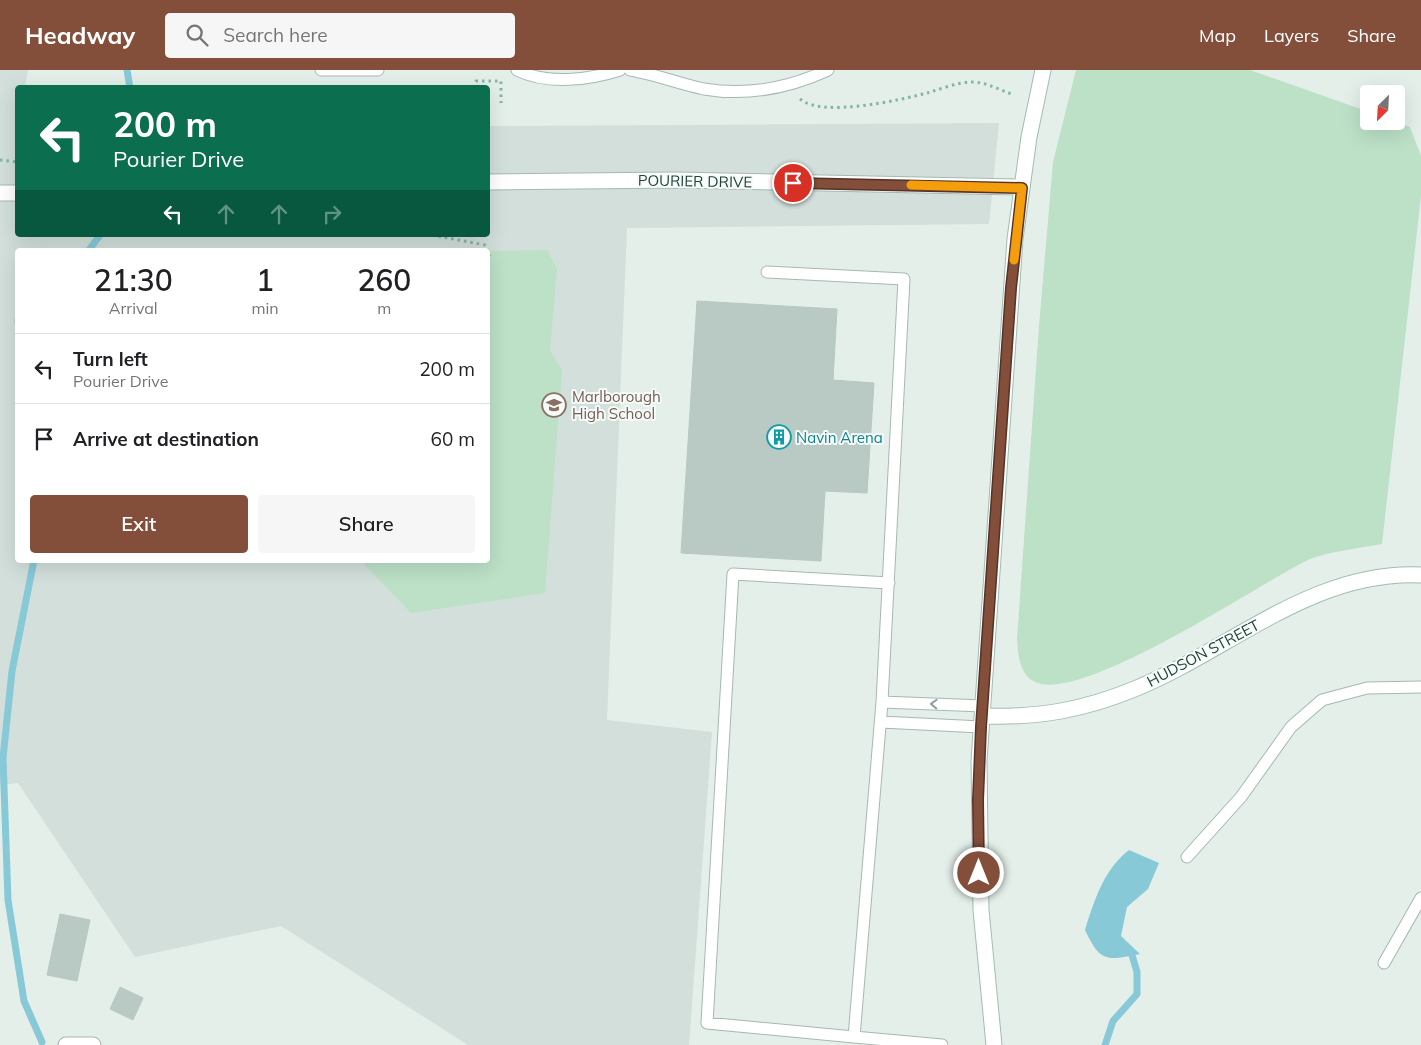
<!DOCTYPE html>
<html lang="en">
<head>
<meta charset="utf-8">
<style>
	body { margin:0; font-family:Mulish,sans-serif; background:#f6f6f6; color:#202124; height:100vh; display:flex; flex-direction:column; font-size:19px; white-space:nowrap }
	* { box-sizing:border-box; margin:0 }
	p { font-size:16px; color:#757577 }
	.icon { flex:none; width:28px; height:28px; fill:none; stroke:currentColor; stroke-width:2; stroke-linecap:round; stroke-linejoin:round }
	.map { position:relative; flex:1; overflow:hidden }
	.drawer { position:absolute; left:15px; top:178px; width:475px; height:315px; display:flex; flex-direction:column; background:#fff; border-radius:5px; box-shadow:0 5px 20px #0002 }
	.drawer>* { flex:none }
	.top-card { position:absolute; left:15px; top:15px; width:475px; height:152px; border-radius:5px; box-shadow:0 5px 20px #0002; background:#0b6e4f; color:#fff; overflow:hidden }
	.needle { width:32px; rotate:204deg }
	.buttons { position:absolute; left:1360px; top:15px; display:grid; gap:10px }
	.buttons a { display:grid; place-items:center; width:45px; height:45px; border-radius:5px; background:#fff; box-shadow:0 5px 20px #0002; font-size:25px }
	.pin { position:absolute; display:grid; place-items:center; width:42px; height:42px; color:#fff; margin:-21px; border:2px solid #fff; border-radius:50%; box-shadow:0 1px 5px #0007 }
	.me { position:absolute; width:55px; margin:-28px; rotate:0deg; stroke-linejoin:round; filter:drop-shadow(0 0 4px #0008) }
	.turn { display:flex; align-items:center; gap:18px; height:105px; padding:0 15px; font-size:22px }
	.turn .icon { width:65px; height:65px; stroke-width:2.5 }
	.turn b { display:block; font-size:35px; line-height:42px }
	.lanes { display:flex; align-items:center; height:48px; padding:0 15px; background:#0003; justify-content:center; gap:25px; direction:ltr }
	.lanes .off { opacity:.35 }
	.eta { display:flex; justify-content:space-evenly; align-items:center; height:85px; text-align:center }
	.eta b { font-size:30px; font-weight:600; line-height:35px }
	.primary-button { display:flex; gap:10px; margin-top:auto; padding:10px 15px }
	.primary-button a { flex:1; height:58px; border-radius:5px; background:#834e3a; color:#fff; font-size:20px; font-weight:600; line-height:58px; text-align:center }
	.primary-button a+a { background:#f6f6f6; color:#202124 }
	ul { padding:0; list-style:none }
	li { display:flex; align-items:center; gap:15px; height:70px; padding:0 15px; border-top:1px solid #e0e0e0 }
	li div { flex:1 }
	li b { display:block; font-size:19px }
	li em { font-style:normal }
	header { display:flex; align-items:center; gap:30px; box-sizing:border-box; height:70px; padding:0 25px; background:#834e3a; color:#fff }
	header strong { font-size:24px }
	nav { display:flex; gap:28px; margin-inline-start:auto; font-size:18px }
	.search { width:350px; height:45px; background:#f6f6f6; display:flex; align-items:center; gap:12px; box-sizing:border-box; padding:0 18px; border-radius:5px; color:#757577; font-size:19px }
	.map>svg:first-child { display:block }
</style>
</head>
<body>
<header>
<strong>Headway</strong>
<div class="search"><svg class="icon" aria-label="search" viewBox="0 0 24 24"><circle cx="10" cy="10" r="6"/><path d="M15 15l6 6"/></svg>Search here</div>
<nav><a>Map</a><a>Layers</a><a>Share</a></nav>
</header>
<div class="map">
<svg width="1421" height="975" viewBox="0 0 1421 975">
	<rect width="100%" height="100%" fill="#e4efea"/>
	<path fill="#d2dfda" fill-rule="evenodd" d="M0 0H28L25 17 18 18V165H488V56L999 53 989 154 627 158 607 650 712 662 689 975H468L281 856 135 887 18 713 0 715ZM18 180H488V490H18Z"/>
	<path fill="#bce1c7" d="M1076 0H1250L1369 42V51H1394L1410 57 1421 86V126L1382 474C1362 478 1325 482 1308 490 1259 514 1082 634 1035 612 1019 604 1018 584 1017 569L1039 256 1053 92Z
		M547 180 557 199 550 281 562 300 545 523 411 543 360 490H488V181Z"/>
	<path fill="#88c9d8" d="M1129 780 1159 793 1148 819 1127 837 1121 866 1140 884C1106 891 1100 892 1085 860 1094 831 1104 799 1129 780Z"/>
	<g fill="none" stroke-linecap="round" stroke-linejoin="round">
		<path stroke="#88c9d8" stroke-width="7" d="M127 0 130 18
			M89 180 100 165
			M18 250V252
			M34 490 12 601 3 688 8 830 24 931 42 972
			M1105 975 1113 951 1137 924V902L1132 885"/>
	</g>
	<path fill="#b9cac4" stroke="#b6c9c2" d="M697 231 837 239 833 310 874 313 867 423 825 421 821 491 681 483Z
		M60 844 90 850 77 911 47 905Z
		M120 917 143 928 133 950 110 939Z"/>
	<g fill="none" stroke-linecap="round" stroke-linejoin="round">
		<g stroke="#a6b8b2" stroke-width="13">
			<path id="lane" d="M321 0H378
				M517 0C547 15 589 10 620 0
				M630 0C655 4 679 14 704 19 746 26 789 18 828 0
				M767 202 904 209 882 632 854 967 942 975
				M882 632 983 636
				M881 652 981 657
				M1187 787 1241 727 1291 657 1322 630 1367 618 1421 617
				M1384 893 1421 828
				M854 967 707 953 733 504 889 513"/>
		</g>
		<g stroke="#a6b8b2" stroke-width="17">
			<path id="street" d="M488 112 674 110 1022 117
				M0 123H18
				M66 975H93"/>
		</g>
		<g stroke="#a1bcb3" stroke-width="17">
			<path id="secondary" d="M982 646C1039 648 1084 640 1137 618 1231 579 1313 500 1421 505
				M994 975 981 840 979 691 1015 169 1029 67 1043 0"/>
		</g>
		<path stroke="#82b5a7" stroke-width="3" stroke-dasharray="2.5 4" stroke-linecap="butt" d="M476 18V11H501V33
			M800 29C822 48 900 30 927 23 941 19 958 12 972 12 987 12 999 20 1012 24
			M0 90 18 92
			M432 165 485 175 490 186"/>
		<use href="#lane" stroke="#fff" stroke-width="11"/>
		<use href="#street" stroke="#fff" stroke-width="15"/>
		<use href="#secondary" stroke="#fff" stroke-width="15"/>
	</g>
	<defs><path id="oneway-chevron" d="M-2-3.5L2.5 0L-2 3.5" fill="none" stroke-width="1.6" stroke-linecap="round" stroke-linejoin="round" transform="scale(1.25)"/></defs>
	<use stroke="#90a09d" href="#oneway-chevron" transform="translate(934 634) rotate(-178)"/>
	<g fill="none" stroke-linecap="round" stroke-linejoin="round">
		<g stroke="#553326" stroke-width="12">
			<path id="route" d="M793 113 1022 118 1011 218 981 657 978 730 979 803"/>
		</g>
		<use href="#route" stroke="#834e3a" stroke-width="9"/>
		<path stroke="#f59e0b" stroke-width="9" d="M911 115 1022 118 1014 190"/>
	</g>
	<defs>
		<g id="school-ring" transform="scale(1.25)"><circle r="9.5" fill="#f5fbf8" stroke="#8d6e63" stroke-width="1.5"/><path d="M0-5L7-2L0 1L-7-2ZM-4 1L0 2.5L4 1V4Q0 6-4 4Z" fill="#8d6e63"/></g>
		<g id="building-ring" transform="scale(1.25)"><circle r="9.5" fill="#f5fbf8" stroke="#0f9aa8" stroke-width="1.5"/><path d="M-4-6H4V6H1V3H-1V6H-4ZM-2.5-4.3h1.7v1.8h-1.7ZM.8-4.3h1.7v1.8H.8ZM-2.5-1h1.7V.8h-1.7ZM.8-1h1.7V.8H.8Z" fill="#0f9aa8"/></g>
	</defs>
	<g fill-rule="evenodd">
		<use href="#school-ring" x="554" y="335"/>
		<use href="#building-ring" x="779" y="367"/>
	</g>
	<g text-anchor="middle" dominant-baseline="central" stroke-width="4" stroke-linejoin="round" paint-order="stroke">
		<g font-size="15" fill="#22423b" stroke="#f5fbf8">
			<text transform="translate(695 111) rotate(1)">POURIER DRIVE</text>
			<text transform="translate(1203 583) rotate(-28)">HUDSON STREET</text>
		</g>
		<g font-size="15" fill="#785e54" stroke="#f5fbf8" text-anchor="start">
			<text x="572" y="326">Marlborough<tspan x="572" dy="17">High School</tspan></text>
		</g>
		<g font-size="15" fill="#0d838f" stroke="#f5fbf8" text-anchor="start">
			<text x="796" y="367">Navin Arena</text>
		</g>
	</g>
</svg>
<div class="buttons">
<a><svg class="needle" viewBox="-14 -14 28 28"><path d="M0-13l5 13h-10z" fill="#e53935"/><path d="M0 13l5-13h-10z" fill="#757577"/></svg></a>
</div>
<div class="pin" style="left:793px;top:113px;background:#d93025"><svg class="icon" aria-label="arrive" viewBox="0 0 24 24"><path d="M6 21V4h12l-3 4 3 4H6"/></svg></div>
<svg class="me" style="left:979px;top:803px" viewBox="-20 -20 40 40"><circle r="17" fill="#834e3a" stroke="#fff" stroke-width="3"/><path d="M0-11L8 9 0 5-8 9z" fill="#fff"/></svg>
<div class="top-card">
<div class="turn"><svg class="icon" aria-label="left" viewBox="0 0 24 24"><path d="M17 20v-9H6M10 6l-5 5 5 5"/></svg><div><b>200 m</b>Pourier Drive</div></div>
<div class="lanes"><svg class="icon" aria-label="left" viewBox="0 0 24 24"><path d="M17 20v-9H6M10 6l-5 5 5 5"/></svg><svg class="icon off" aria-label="ahead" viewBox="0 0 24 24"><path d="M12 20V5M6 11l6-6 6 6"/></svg><svg class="icon off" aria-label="ahead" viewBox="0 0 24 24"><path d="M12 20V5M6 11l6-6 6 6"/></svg><svg class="icon off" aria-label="right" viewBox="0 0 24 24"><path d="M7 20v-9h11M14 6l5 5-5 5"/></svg></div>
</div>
<section class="drawer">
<div class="eta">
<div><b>21:30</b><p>Arrival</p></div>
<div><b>1</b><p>min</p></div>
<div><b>260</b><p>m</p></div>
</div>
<ul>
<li><svg class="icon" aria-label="left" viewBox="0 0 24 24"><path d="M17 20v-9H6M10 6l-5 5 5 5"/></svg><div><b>Turn left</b><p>Pourier Drive</p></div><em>200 m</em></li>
<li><svg class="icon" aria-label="arrive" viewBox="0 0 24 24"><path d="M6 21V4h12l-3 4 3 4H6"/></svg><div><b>Arrive at destination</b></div><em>60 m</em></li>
</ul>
<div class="primary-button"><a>Exit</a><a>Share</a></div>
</section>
</div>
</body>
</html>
